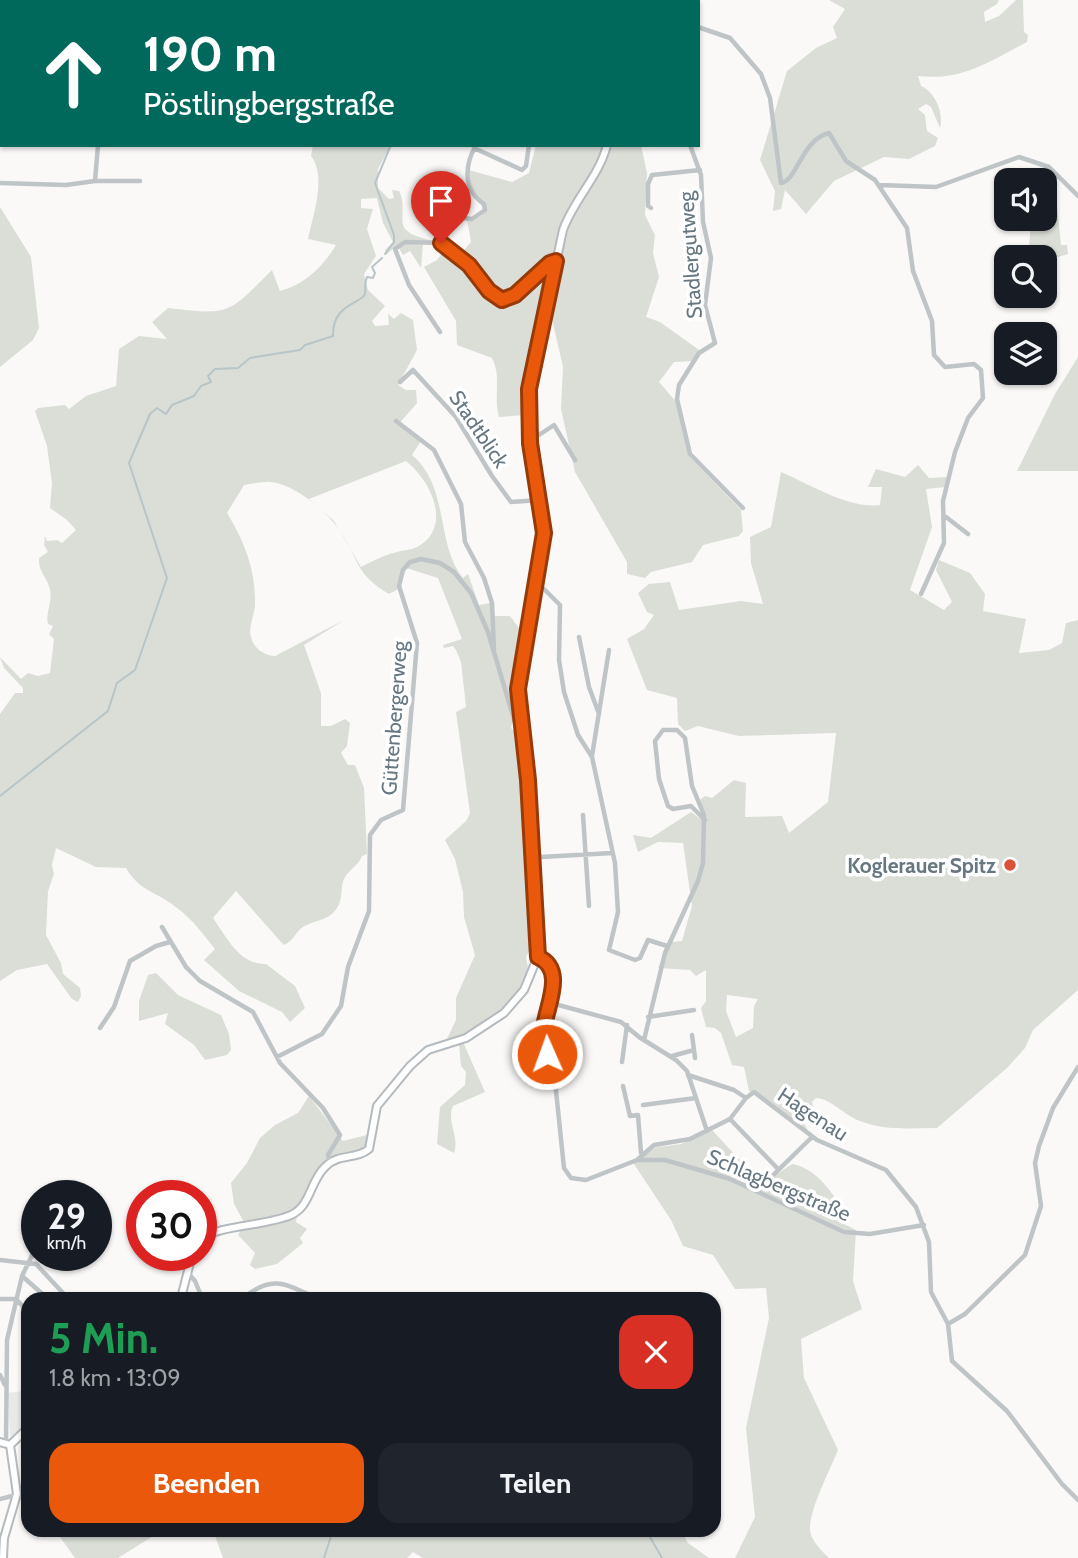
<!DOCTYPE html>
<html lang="de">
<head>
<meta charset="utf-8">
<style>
	body { margin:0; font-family:Cabin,sans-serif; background:#20242c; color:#f1f3f6; height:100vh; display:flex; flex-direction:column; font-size:26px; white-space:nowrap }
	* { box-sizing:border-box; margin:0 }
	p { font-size:23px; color:#9ea1a6 }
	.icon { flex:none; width:38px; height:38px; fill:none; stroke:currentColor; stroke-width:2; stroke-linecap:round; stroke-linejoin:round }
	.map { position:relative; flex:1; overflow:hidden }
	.sheet { position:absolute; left:21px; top:1292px; width:700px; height:245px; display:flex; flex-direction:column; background:#171b24; border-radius:21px; box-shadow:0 2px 5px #0004 }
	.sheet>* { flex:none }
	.guide { position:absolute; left:0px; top:0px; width:700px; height:147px; box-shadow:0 2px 5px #0004; background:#00695c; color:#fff; overflow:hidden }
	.fabs { position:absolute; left:994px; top:168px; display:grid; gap:14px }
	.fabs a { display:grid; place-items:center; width:63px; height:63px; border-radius:14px; background:#171b24; box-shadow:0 2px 5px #0004; font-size:35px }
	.speed { position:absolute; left:21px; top:1180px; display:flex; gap:14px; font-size:35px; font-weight:700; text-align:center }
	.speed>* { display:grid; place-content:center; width:91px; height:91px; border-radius:50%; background:#171b24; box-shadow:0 2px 5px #0004; line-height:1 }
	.speed small { font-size:18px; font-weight:400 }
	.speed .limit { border:10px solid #d22; background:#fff; color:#111 }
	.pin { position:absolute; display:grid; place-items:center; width:60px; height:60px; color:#fff; margin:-72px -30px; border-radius:50% 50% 50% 0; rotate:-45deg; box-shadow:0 0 7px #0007 }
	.pin .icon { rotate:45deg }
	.me { position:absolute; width:77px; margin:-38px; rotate:358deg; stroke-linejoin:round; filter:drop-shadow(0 0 5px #0008) }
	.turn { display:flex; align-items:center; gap:24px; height:147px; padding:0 28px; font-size:32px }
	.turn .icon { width:91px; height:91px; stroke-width:2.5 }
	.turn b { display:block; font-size:49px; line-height:60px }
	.round { display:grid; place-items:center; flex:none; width:74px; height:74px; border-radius:21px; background:#20242c }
	.head { display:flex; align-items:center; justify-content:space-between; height:119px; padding:0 28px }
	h1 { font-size:42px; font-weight:700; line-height:52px; color:#1e9e55 }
	.primary-button { display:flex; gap:14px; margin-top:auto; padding:14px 28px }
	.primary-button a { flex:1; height:80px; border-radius:21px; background:#ea580c; color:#fff; font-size:28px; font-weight:700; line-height:80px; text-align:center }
	.primary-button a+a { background:#20242c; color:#f1f3f6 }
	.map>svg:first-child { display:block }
</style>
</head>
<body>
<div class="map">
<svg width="1078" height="1558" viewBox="0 0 1078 1558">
	<rect width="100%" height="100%" fill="#faf9f8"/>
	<path fill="#e8e9e9" d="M24 1391 28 1398V1424L10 1437 8 1393Z"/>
	<path fill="#daded7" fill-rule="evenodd" d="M829 0H999L997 4 984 12 985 22 999 16 1016 0H1023L1024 32 1028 35 1027 42C988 62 963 81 918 76L921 86C936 92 944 115 940 128L931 107 926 104 918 109 925 115 927 131 938 138 935 146 909 159 884 157 834 181 806 214 785 190 781 209 773 211 775 191 760 160 787 71 816 48 837 38 833 27 845 9Z
		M313 145H391L378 169V188L389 199 394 198 392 190 399 191C407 204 398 223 406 230 413 237 425 238 433 241L423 244 421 268 410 251 403 255 397 245 386 255 385 250 393 242 383 223 377 198 361 199V208L373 209 367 229 376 256 364 274 368 290 385 306 372 321 375 326 389 325 388 314 394 319 401 313 413 320 417 350 398 385 406 390H416L417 403 398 425 421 441 412 455C450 487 435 543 463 578L468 574 479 605 490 603 495 616H510L521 631 513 697 509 700 513 718 511 728 519 737 523 782 531 896 532 944 526 957 529 973 519 992 500 1012 464 1036 445 1043 456 1020V998L475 955 464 917 463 892 455 859 445 840 466 821 470 813 456 712 466 707 461 662 456 650 453 646 444 648 443 645 462 639 438 578 403 567 398 589 389 594C355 574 360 561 340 531 326 510 294 484 271 482 263 481 253 484 244 485L227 513C245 542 256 571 255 606 254 615 248 630 251 637 254 649 264 655 275 656L344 620 304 645 321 693V726H331L345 719 350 723 347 746 341 753 348 765H355L364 788 367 854 362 856C358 866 350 869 345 877 340 885 343 896 339 904 332 921 316 919 303 927 294 933 296 939 284 945L281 942 236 891 213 918C227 938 240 965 266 964L295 986 305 1008 290 1022 282 1012 239 991 204 960 215 949C204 935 192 919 177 908 157 891 141 893 126 868L96 867 56 848 52 865 54 874 48 891 46 935 61 963 63 974 80 988 81 996 78 1002 72 999 47 964 17 970 0 981V714L15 693H23V688L4 668 0 657 21 679 28 673 38 676 50 673 54 639 49 634 53 626 48 624C45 613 53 602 50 590 48 578 38 572 39 558L48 552 44 545 45 536 47 541 57 540 62 543 76 530 67 520 50 508 52 483 47 446 35 411 38 408 65 405 69 409 86 396 116 386 119 349 139 336 167 339 152 322 168 308C230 315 227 315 272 270L280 291C305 284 322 268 336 245L308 239C313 214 327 177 311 156ZM406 461C430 480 453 525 419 546 413 550 404 550 397 552 384 555 373 561 361 567L334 521 309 499Z
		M536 145H641L647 173 645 215 655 235 653 253 659 277 646 317 660 322 699 350 693 361 674 362 659 382 678 404 689 456 741 510 743 531 739 536 703 545 692 562 651 572 645 578 627 574V562L575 472 561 409 563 367 549 306 571 219 555 257 515 294 502 298 460 255 471 242 467 220 481 216 485 211 470 188 469 170 512 182 529 173Z
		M1057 205 1061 245H1067L1068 254 1045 261V257H1028L1031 224 1045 219V208Z
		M0 207 31 257 39 328 33 340 0 367Z
		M446 248 501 301 516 296 551 265 528 364 525 415 499 417C493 396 502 378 492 358L457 345 456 321 424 267 437 260Z
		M1078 357V471H1017L1055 394Z
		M918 465 929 478 948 477 946 487 926 489 932 527 910 590 944 610 952 602 936 570 939 560 970 573 985 594 983 611 1026 619 1019 653 1049 650 1062 643 1066 623 1078 620V990L1033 1030 1025 1048 1007 1068 937 1128C911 1128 884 1131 860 1121 845 1116 832 1099 816 1098L812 1102 816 1117H809L804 1123 809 1133 749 1091 744 1067 732 1065 721 1033 715 1028 706 1027 701 1008 706 1001V970L696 976 690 970 658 968 671 942 682 941 692 906 683 843 658 842 638 852 633 835 651 838 691 812 699 818 706 815 700 800 705 796 712 798 734 780 746 783 745 817 782 816 789 833 828 802 836 733 739 736 698 726 685 731 678 724 677 698 647 690 627 639 644 629 654 615 647 612 638 593 649 584 670 582 679 610 741 601 763 604 751 563 750 537 771 527 781 472C807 483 851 510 880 505L882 487H868L876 469 905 477ZM727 995 758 999 754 1006 753 1028 736 1037 726 1011Z
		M156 973 178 995 221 1015 229 1034 231 1050 227 1055 205 1060 194 1045 165 1024 168 1013 139 1021V1001L148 975Z
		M463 1042 485 1092 453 1106C446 1122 460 1136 454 1153L437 1144 440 1107 465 1085 466 1072 461 1066 459 1044Z
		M309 1096 343 1141 371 1134 369 1146C359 1153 353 1150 342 1153 325 1157 297 1206 296 1222L307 1229 300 1238 303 1243 277 1264 255 1269 250 1265 255 1253 238 1235 245 1224 234 1204 231 1183 247 1163 260 1138 275 1125 298 1113Z
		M712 1130 762 1184 792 1164C817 1168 833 1194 845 1213L844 1224 856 1230 853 1281 862 1309 801 1339 804 1378 838 1450C830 1470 809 1510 810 1530 811 1541 822 1551 829 1558H735L755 1517 746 1428 769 1318 766 1288 735 1289 713 1255 683 1246 671 1220 632 1161 651 1148 681 1144Z
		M55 1530H163L118 1558H75Z
		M216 1530H681L688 1543 709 1558H423L413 1552 407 1558H223L215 1536Z"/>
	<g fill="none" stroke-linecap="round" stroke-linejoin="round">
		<path stroke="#b8c5c8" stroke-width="2" d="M474 2 483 0
			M385 254 394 242V235L375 183 391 145
			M0 796 108 711 117 683 135 670 167 578 129 463 150 414 157 408 166 414 172 405 194 396 201 386 211 382 208 376 215 369 238 368 250 358 300 350 305 345 333 336C332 304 361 304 365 294 366 287 364 283 367 277L373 278 375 273 372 267 382 258
			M646 1530 662 1558
			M324 1558 333 1530"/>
		<g stroke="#b4babe" stroke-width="10">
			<path id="secondary" d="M630 2 631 0
				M201 1239C219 1225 266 1226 291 1215 311 1206 310 1181 325 1167 338 1153 356 1160 369 1149L377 1106 410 1066 428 1050 466 1038 504 1013 524 990 538 956 528 780 518 689 544 533 530 443 529 389 563 230C574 199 599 177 607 145
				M181 1298 192 1255
				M0 1442 10 1445
				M10 1445 28 1428
				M3 1558 4 1538 17 1494 10 1445"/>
		</g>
		<path stroke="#bfc4c7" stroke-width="4.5" d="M73 0 74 2
			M93 2 95 0
			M489 2 490 0
			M698 27 730 38 761 74 770 98 781 183C797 181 802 139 829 133L846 161 875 180 907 228 913 271 932 321 934 355 945 367 974 364 981 370 983 398 968 418 955 452 943 501 944 543 921 594
			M476 145C464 166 463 190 484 204L485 210 472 219 443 216 435 226 437 234 473 269 492 294 502 300 515 295 550 263 556 261
			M690 145 701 175 703 222 711 258 705 305 715 343 699 353 679 385 677 399 690 454 743 508
			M474 148 522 170 526 166 529 145
			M95 181 98 145
			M0 183 66 185 95 181H140
			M879 185 936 187 1019 157 1049 167 1078 196
			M651 208 648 206V184L652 175 700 170
			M440 332 409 285 395 249 405 242 443 243
			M400 382 413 370 456 417 492 476 511 502 540 500
			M396 421 434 450 461 504 465 542 484 578 492 603 494 650
			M532 427 539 435 554 425 575 460
			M946 517 968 534
			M535 586 544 589 560 605 559 660 564 692 578 735 592 757 615 863 618 912 609 950 635 960 640 958 648 940 667 946
			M579 637 589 687 599 714
			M592 756 609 650
			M583 815 589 906
			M532 847 541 857 612 853
			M162 927 186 967 200 981 253 1012 280 1063 323 1108 340 1135 328 1155 330 1162
			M538 956 548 965 553 981 543 1037 555 1081 564 1168 571 1178 586 1180 637 1160H665L730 1179 844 1232 870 1234 924 1225
			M551 1003 621 1022 639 1037 676 1060 687 1071 707 1131
			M648 1017 694 1010
			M100 1028 114 1007 130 961 156 946 170 942
			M644 1040 665 953 698 881 703 863 704 815 692 786 685 738 677 730H663L655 741 659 779 668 806 673 809 691 806 705 820
			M694 1050 695 1058
			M672 1056 694 1050 692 1035
			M277 1057 322 1034 341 1006 348 967 369 911 370 835 381 820 403 810 417 643 399 586 403 570 410 562 421 559 440 563 454 572 471 593 488 632 516 726 522 730
			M622 1062 627 1025
			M688 1075 734 1090 746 1098
			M623 1086 630 1116 638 1115 641 1153
			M643 1105 696 1098
			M730 1119 778 1169
			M637 1160 654 1145 690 1139 730 1119 746 1098 754 1092 817 1140 886 1170 916 1207 929 1242 931 1292 948 1324 952 1361 1007 1411 1062 1484 1078 1500
			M757 1191 812 1137
			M0 1260 36 1264 63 1293
			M188 1273 195 1281 202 1298
			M22 1276 47 1298
			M243 1298C272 1275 284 1283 316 1298
			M0 1299H16L28 1312
			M948 1324 965 1314 1025 1255 1041 1206 1035 1163 1039 1146 1053 1108 1078 1067
			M0 1375 5 1385
			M6 1443 7 1340 22 1276 37 1245
			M0 1499 16 1495"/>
		<use href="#secondary" stroke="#fff" stroke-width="6"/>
	</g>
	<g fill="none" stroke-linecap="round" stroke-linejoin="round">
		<g stroke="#983908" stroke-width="18">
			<path id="route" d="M441 243 469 265 489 291 502 300 515 295 550 263 556 261 529 389 530 443 544 533 518 689 528 780 538 957C566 969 547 1005 544 1027 543 1036 545 1045 547 1054"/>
		</g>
		<use href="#route" stroke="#ea580c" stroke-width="12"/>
	</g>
	<circle fill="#d95238" stroke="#fff" stroke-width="2.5" cx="1010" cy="865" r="7"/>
	<g text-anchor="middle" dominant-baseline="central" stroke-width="7" stroke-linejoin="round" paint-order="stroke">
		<g font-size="21" fill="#667781" stroke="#fff">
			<text transform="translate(690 255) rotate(-94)">Stadlergutweg</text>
			<text transform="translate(479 429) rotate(56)">Stadtblick</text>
			<text transform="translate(394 718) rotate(-86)">Güttenbergerweg</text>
			<text transform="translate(813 1114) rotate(33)">Hagenau</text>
			<text transform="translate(779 1185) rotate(23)">Schlagbergstraße</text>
		</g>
		<g font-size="21" font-weight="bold" fill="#667781" stroke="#fff" text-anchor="end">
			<text x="996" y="865">Koglerauer Spitz</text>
		</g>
	</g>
</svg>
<div class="fabs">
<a><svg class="icon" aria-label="sound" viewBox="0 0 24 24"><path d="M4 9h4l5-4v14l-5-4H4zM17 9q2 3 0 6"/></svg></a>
<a><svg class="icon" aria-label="search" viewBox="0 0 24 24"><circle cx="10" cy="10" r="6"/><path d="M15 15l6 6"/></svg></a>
<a><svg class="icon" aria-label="layers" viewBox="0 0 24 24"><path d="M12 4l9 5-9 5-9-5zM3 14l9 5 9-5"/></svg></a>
</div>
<div class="speed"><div>29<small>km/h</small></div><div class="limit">30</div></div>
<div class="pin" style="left:441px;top:243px;background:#d93025"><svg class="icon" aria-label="arrive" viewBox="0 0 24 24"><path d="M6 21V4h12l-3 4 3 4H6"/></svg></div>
<svg class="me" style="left:547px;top:1054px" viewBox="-20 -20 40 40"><circle r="17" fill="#ea580c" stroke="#fff" stroke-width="3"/><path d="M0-11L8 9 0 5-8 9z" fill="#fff"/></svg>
<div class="guide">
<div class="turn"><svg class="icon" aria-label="ahead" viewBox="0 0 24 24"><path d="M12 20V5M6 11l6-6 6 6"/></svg><div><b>190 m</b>Pöstlingbergstraße</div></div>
</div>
<section class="sheet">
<div class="head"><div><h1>5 Min.</h1><p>1.8 km · 13:09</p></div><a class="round" style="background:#d93025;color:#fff"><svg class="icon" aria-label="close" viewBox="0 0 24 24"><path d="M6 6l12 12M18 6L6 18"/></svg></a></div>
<div class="primary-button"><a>Beenden</a><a>Teilen</a></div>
</section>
</div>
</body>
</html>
